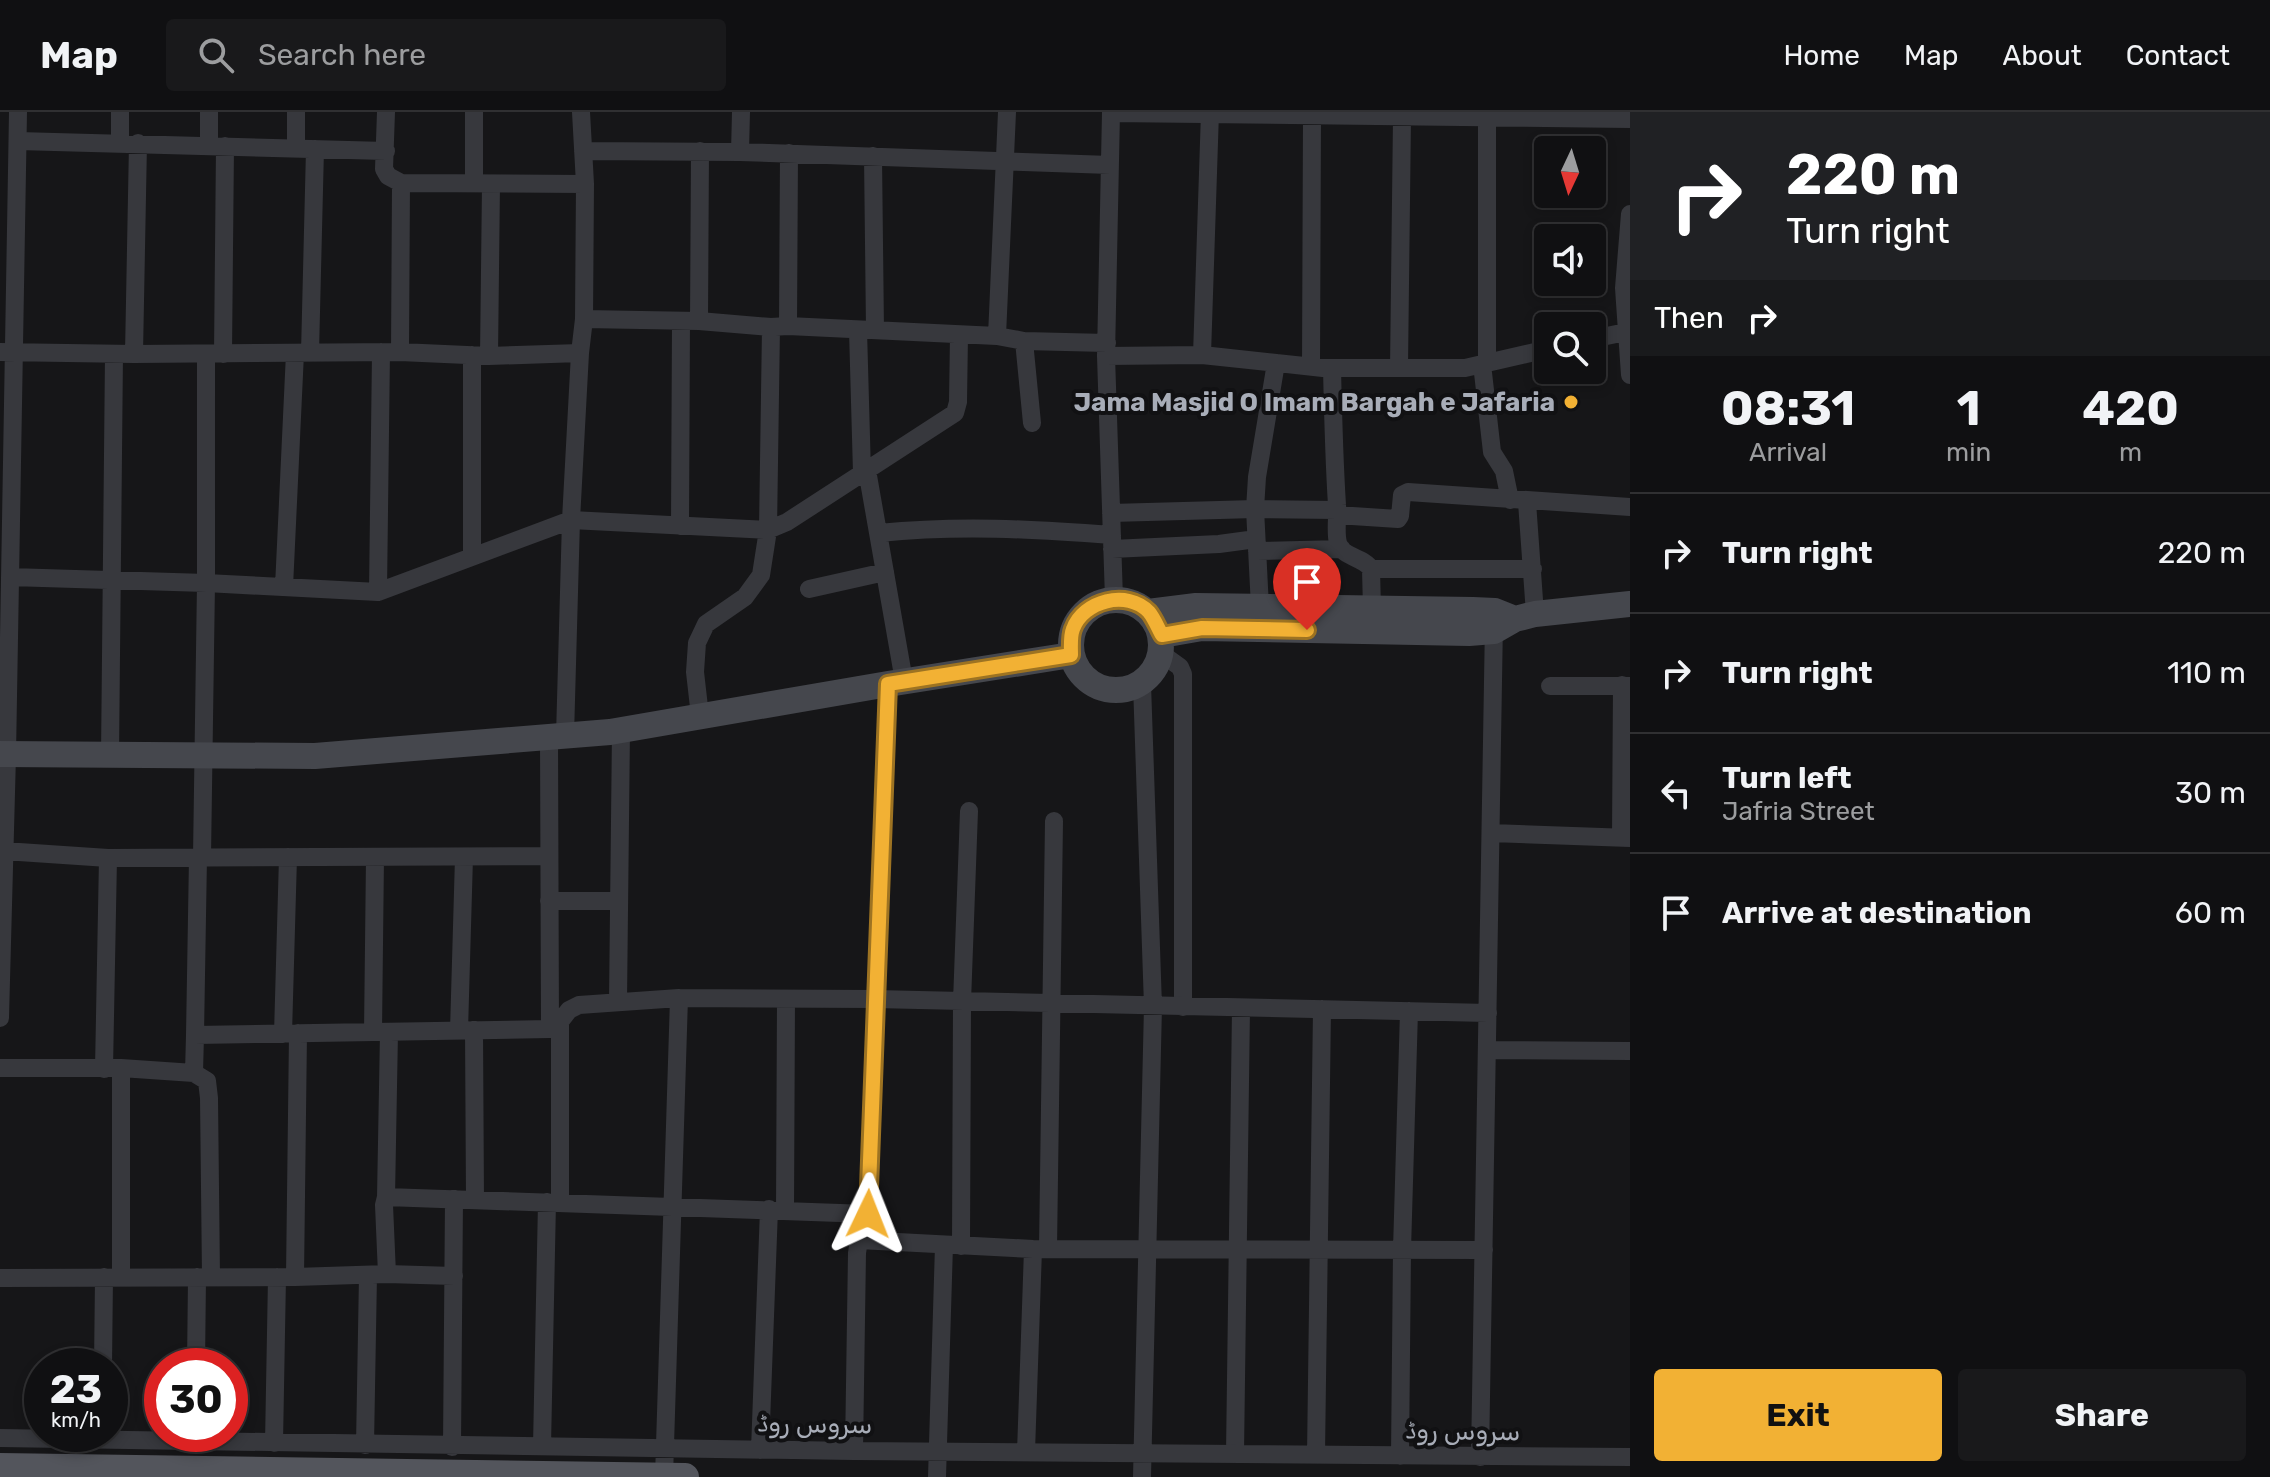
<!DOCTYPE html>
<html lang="en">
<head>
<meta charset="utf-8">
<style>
	body { margin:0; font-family:Rubik,"Noto Naskh Arabic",sans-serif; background:#19191b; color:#f1f3f6; height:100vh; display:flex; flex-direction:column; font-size:30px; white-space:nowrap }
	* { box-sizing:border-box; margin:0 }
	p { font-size:26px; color:#9c9d9f }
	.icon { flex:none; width:44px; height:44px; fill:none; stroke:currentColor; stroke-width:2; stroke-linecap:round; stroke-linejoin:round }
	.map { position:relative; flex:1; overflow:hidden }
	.drawer { display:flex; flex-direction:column; background:#101012; width:640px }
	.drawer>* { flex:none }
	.guide { background:#202124; color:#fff; overflow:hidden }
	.needle { width:52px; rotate:184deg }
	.tools { position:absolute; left:1534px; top:24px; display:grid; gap:16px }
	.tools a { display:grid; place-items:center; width:72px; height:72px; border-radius:8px; background:#101012; box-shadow:0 4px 12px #0003,0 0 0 2px #303032; font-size:40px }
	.speed { position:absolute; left:24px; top:1236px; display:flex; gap:16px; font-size:40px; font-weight:700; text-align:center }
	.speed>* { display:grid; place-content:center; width:104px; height:104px; border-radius:50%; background:#101012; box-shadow:0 4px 12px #0003,0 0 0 2px #303032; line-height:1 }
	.speed small { font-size:20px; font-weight:400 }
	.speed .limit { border:12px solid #d22; background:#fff; color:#111 }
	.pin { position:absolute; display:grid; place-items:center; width:68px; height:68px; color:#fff; margin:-82px -34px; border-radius:50% 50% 50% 0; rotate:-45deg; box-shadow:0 0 8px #0007 }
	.pin .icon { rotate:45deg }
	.me { position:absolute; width:88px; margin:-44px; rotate:2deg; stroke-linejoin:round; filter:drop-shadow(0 0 6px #0008) }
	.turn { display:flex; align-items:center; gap:28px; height:168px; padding:0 24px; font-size:36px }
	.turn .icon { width:104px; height:104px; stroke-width:2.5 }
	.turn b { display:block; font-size:56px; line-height:68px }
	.then { display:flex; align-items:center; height:76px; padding:0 24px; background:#0003; gap:16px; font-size:30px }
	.eta { display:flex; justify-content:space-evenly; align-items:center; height:136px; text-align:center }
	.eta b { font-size:48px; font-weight:700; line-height:56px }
	.action { display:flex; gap:16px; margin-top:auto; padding:16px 24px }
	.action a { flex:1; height:92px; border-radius:8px; background:#f2b134; color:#111; font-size:32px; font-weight:700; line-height:92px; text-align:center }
	.action a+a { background:#19191b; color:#f1f3f6 }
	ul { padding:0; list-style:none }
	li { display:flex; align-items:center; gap:24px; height:120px; padding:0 24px; border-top:2px solid #303032 }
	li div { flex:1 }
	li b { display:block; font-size:30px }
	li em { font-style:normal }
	header { display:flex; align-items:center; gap:48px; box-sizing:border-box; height:112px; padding:0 40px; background:#101012; border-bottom:2px solid #303032 }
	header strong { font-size:38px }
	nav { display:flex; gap:44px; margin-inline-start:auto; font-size:28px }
	.search { width:560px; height:72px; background:#19191b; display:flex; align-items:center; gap:20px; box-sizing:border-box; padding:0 28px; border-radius:8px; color:#9c9d9f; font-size:30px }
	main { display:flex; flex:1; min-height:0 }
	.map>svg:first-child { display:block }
</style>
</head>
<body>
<header>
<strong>Map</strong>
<div class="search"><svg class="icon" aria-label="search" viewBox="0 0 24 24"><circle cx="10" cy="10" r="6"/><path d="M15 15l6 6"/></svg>Search here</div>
<nav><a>Home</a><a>Map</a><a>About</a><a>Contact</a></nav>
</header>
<main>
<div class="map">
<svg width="1630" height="1365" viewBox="0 0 1630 1365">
	<rect width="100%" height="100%" fill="#161618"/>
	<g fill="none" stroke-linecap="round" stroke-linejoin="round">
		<path stroke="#37383d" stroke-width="18" d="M120 0V31
			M209 0V34
			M386 0 384 57 388 64 401 71 585 72
			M474 0V71
			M1111 0 1106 244 1114 487
			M1111 1 1630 7
			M1487 6V251
			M18 29 386 39
			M296 36V0
			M583 39 740 40 1110 53
			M740 40 741 0
			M873 44 875 218
			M1630 102 1624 176 1630 263
			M584 207 699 209 771 215 788 214 997 224 1024 229 1107 231
			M699 209 700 39
			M788 214 789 41
			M858 218 862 361
			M997 224 1007 0
			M1592 227 1626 220
			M1024 229 1032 311
			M0 240 134 242 400 240 489 244 580 241
			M400 240 401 71
			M310 241 315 37
			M134 242 138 31
			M223 242 225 34
			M1202 243 1210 0
			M489 244 491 72
			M1106 244 1202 243 1323 256H1465L1548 237
			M1482 252 1492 340 1504 359 1510 388
			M1311 255 1312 4
			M1332 256C1333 302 1334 347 1337 393 1338 404 1335 420 1338 431 1343 446 1364 445 1371 457L1372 497
			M1399 256 1402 5
			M867 358 904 569
			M1527 390 1535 502
			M1111 401 1255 397 1337 398
			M1337 403 1398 407 1400 404 1402 383 1408 380 1630 395
			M680 414 681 209
			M879 421C959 413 1032 417 1112 423
			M1112 437 1219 432 1256 427
			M1257 439 1342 437
			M472 445V243
			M1371 457H1533
			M10 465 206 471 378 480 571 408 768 418 787 410 955 301 958 290 959 223
			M284 475 295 241
			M809 477 885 460
			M378 480 381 240
			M1260 495 1255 397 1257 365 1276 251
			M1162 542 1180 555 1183 562V895
			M1142 572 1153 894 1142 1365
			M1550 574H1630
			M700 604 695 560 697 531 706 512 745 485 761 463 768 418 771 215
			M565 624 571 408 580 241 584 207 585 72 581 0
			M549 625 550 917
			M110 644 114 242
			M1491 721 1630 726
			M1621 725 1622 573
			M4 739 108 746 549 744
			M202 745 206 471V242
			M549 789H619
			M618 890 621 618
			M0 906 7 643 18 0
			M560 912V1090
			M474 918 475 1088
			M459 919 464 745
			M373 920 375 745
			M283 922 288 745
			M195 923 198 745
			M1487 938 1630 939
			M0 956H121L194 961 195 923 550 917 555 916 569 898 579 893 679 886 875 887 1488 901
			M104 957 108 746
			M194 961 207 969 209 986 211 1165
			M386 1085 389 920
			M785 1098 786 887
			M859 1128 1033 1137 1484 1138
			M961 1134 962 890 969 699
			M1048 1137 1054 709
			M387 1162 384 1093 386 1085 868 1102
			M121 1165V956
			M295 1165 298 921
			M0 1166 295 1165 387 1162 454 1164
			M103 1254 104 1165
			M196 1254 197 1165
			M0 1326 854 1339 1630 1345
			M274 1331 277 1165
			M365 1333 368 1163
			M542 1334 547 1090
			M452 1335 454 1087
			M760 1338 769 1097
			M854 1339 857 1141 859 1128 868 1102 888 572
			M1026 1340 1033 1137
			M1235 1342 1241 896
			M1316 1343 1322 897
			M1400 1344 1402 1138 1409 899
			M1480 1345 1494 510
			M664 1365 679 886
			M937 1365 944 1133"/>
		<path stroke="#45474d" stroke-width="26" d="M1071 533a45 45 0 1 1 90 0a45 45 0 1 1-90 0Z
			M1148 500 1196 494 1473 498 1495 499 1515 507
			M1162 523 1202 516 1469 521 1494 519 1515 507 1535 502 1630 492
			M0 642 315 644 610 620 888 572 1071 543"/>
		<path stroke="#53555c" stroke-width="28" d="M0 1355 685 1365"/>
	</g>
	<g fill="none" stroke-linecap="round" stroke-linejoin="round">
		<g stroke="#9d7322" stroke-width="20">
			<path id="route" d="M868 1102 888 572 1071 543C1071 536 1070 524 1073 517 1083 489 1127 477 1149 500 1154 506 1158 516 1162 523L1202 516 1307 518"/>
		</g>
		<use href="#route" stroke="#f2b134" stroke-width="14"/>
	</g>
	<circle fill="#f2b134" stroke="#111113" stroke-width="3" cx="1571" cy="290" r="8"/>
	<g text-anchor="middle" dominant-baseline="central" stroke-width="8" stroke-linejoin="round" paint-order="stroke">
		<g font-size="26" font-weight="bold" fill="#a8adb8" stroke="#111113" text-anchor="end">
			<text x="1555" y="290">Jama Masjid O Imam Bargah e Jafaria</text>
		</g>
		<g font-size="26" fill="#a8adb8" stroke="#111113">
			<text transform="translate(815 1312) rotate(1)">سروس روڈ</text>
			<text transform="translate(1463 1319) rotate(1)">سروس روڈ</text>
		</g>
	</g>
</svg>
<div class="tools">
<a><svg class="needle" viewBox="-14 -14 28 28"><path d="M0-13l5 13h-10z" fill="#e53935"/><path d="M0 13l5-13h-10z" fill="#9c9d9f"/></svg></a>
<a><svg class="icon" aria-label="sound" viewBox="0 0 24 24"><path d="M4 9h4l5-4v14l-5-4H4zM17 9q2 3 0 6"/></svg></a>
<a><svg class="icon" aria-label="search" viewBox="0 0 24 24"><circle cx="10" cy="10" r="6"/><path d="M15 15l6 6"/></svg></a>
</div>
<div class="speed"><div>23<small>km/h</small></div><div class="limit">30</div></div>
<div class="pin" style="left:1307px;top:518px;background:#d93025"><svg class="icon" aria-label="arrive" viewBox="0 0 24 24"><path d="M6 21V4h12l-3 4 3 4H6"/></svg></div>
<svg class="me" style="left:868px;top:1102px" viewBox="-20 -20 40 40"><path d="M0-17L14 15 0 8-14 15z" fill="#f2b134" stroke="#fff" stroke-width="4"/></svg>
</div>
<section class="drawer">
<div class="guide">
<div class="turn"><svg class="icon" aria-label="right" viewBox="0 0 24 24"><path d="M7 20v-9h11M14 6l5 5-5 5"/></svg><div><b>220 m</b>Turn right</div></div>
<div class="then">Then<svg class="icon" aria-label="right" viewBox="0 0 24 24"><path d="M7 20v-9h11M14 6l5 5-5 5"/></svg></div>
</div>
<div class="eta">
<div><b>08:31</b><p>Arrival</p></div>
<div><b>1</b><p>min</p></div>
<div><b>420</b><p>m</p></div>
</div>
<ul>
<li><svg class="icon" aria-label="right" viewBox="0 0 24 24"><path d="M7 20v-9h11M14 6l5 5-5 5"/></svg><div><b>Turn right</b></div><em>220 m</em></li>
<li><svg class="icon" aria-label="right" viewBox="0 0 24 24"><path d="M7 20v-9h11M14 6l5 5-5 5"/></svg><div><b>Turn right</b></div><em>110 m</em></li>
<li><svg class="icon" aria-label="left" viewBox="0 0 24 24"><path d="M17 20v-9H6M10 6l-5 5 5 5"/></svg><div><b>Turn left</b><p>Jafria Street</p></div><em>30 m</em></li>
<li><svg class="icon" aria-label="arrive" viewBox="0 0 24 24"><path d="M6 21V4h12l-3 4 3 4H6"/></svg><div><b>Arrive at destination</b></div><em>60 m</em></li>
</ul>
<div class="action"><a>Exit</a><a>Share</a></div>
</section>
</main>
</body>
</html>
